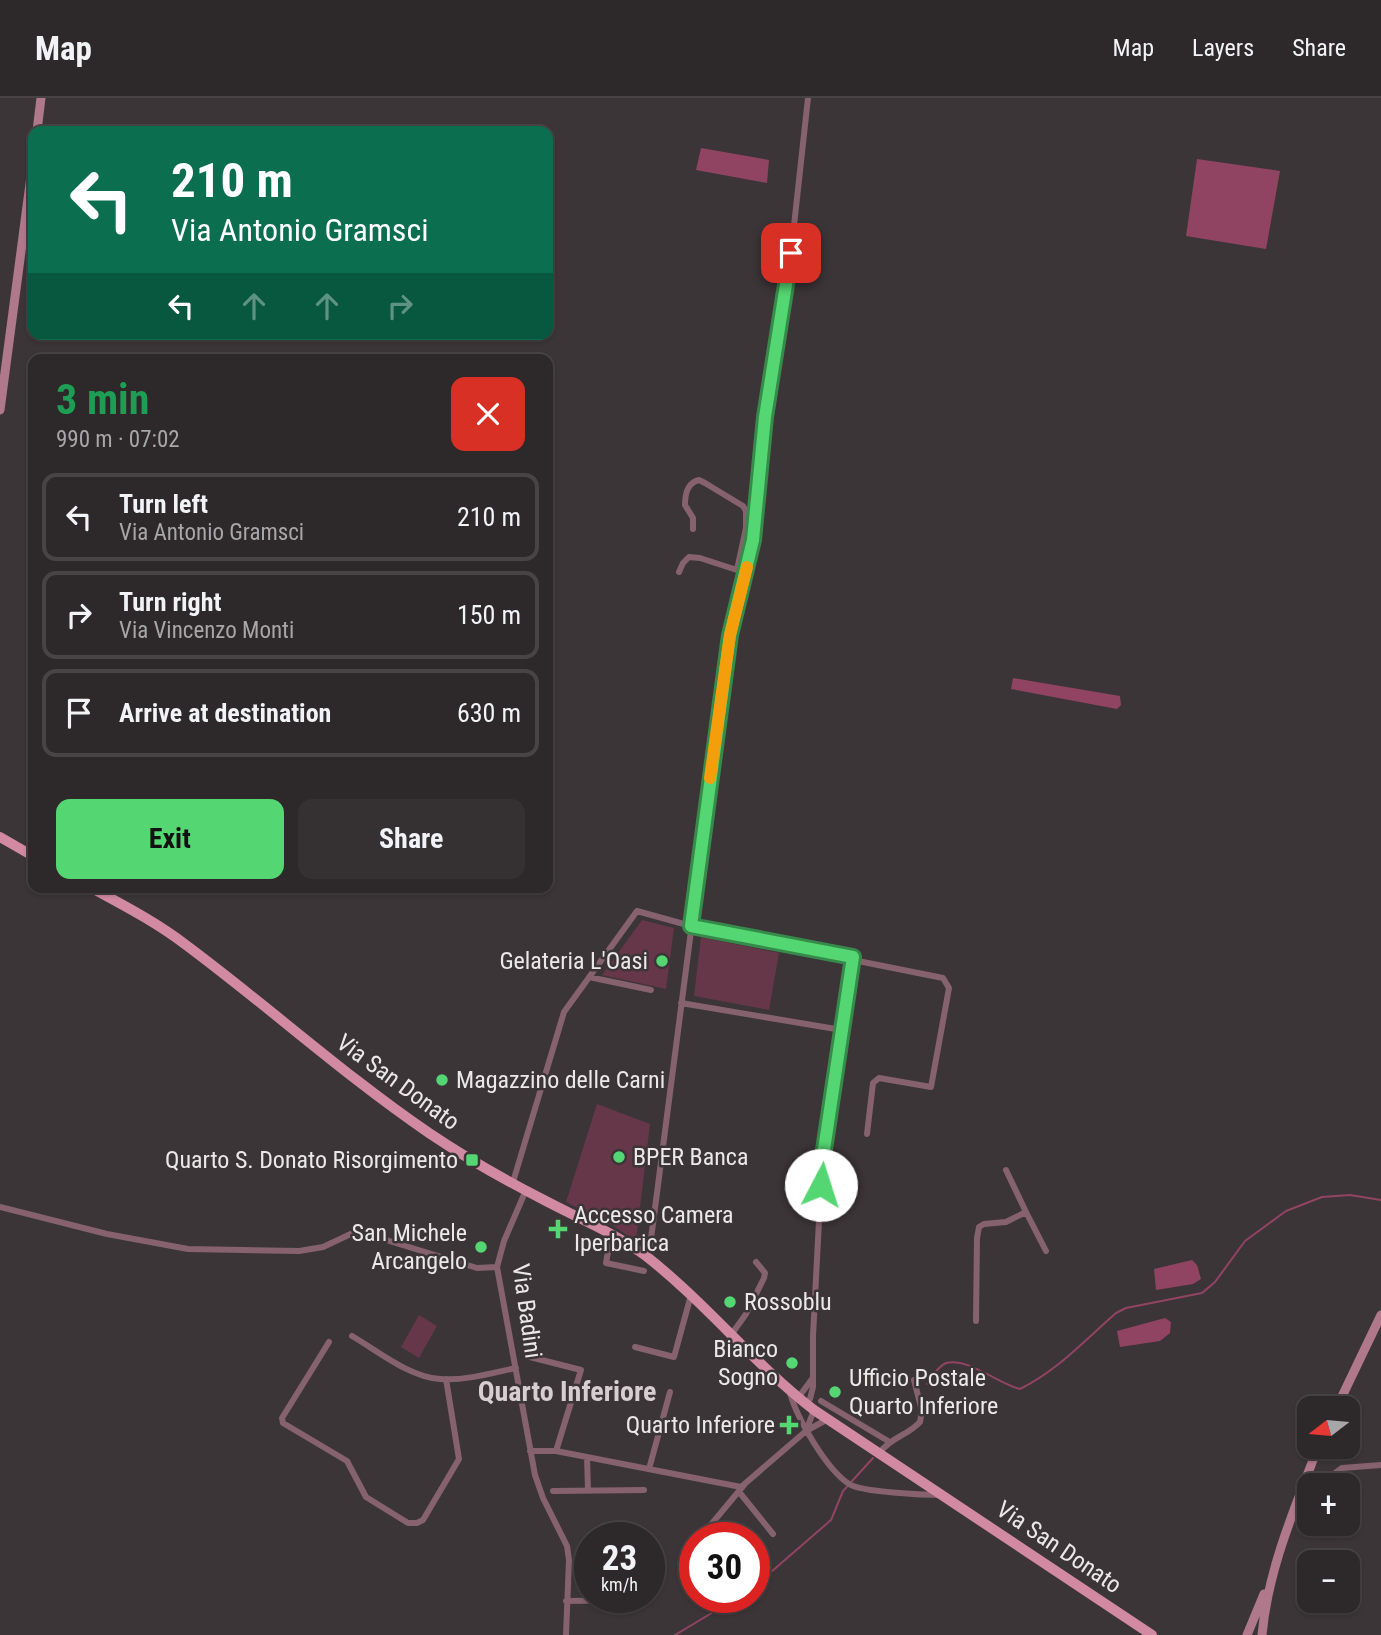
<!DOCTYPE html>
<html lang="en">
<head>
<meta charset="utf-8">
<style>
	body { margin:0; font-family:"Roboto Condensed",sans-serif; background:#353031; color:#f1f3f6; height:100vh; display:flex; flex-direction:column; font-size:26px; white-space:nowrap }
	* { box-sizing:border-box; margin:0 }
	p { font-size:23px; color:#a7a6a8 }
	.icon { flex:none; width:38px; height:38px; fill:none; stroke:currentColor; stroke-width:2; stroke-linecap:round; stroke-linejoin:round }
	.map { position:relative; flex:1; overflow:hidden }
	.details { position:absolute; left:28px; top:256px; width:525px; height:539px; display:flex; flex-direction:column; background:#2d2829; border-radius:14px; box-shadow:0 2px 5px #0004,0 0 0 2px #484446 }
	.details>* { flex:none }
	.banner { position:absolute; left:28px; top:28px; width:525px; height:214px; border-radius:14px; box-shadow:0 2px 5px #0004,0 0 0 2px #484446; background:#0b6e4f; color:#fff; overflow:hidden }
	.needle { width:46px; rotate:254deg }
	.fabs { position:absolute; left:1297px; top:1298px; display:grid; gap:14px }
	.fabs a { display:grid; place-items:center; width:63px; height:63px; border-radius:14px; background:#2d2829; box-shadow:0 2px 5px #0004,0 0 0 2px #484446; font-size:35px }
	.speed { position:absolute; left:574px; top:1424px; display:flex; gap:14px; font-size:35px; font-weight:700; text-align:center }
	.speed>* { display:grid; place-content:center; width:91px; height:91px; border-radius:50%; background:#2d2829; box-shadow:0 2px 5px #0004,0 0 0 2px #484446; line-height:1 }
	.speed small { font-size:18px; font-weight:400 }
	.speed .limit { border:10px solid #d22; background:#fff; color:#111 }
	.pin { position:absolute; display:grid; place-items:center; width:60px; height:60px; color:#fff; margin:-30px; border-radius:14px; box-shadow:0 4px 10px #0006 }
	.me { position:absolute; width:77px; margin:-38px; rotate:5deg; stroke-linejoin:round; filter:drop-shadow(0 0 5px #0008) }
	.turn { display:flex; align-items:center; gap:24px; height:147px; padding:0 28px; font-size:32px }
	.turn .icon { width:91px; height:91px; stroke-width:2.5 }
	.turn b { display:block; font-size:49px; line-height:60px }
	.lanes { display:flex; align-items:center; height:66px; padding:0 28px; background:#0003; justify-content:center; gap:35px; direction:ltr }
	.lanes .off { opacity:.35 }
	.round { display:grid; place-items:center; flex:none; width:74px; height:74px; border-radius:14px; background:#353031 }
	.summary { display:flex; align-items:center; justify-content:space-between; height:119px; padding:0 28px }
	h1 { font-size:42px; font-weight:700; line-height:52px; color:#1e9e55 }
	.primary-button { display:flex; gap:14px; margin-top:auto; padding:14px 28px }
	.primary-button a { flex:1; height:80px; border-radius:14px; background:#54d672; color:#111; font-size:28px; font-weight:700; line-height:80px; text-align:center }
	.primary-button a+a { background:#353031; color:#f1f3f6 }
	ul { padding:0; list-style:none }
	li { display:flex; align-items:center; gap:21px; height:88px; margin:0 14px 10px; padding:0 14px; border:4px solid #484446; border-radius:14px }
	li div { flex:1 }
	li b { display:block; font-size:26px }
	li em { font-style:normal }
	header { display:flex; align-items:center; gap:42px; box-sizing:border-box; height:98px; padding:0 35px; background:#2d2829; border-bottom:2px solid #484446 }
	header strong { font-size:33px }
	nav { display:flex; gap:38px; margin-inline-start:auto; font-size:24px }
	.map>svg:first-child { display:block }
</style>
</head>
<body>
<header>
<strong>Map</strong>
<nav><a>Map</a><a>Layers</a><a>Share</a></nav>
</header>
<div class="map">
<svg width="1381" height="1537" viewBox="0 0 1381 1537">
	<rect width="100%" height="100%" fill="#3c3537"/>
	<path fill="#663748" d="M642 822 674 830 666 891 602 877Z
		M701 839 779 855 769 912 694 898Z
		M597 1006 650 1026 636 1143 612 1127 566 1104Z
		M419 1217 437 1228 419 1260 401 1249Z"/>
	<path fill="#914461" d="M701 50 769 62 767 85 696 72Z
		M1197 61 1280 73 1266 151 1186 138Z
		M1013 580 1120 598 1121 607 1117 611 1011 591Z
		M1192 1162 1197 1167 1201 1181 1193 1186 1156 1192 1154 1171Z
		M1165 1220 1171 1224 1170 1235 1160 1243 1120 1249 1117 1233Z"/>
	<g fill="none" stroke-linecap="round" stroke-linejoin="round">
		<path stroke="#914461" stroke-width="2" d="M927 1286C932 1279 938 1268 946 1265 967 1259 999 1286 1020 1291 1057 1273 1085 1242 1116 1215L1126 1210 1202 1195 1215 1184 1245 1143 1286 1113 1322 1099 1350 1097 1381 1102
			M754 1485 771 1474 831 1422 843 1393 873 1360
			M675 1537 710 1516 731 1500"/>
		<path stroke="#85626d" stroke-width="6" d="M693 431V420L685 407C685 396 687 385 699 382L705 385 743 408 746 413V430L737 472
			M679 474 683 465 689 459 700 460 740 473
			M853 862 943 880 949 890 931 989 879 980 873 985 867 1036
			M589 879 651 892
			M681 905 842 932
			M1006 1072 1026 1114
			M513 1084 564 914 637 813 691 828 853 859 822 1065 813 1238V1289L810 1301 805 1305
			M526 1092 504 1143 497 1169 535 1377 543 1400 567 1448 569 1462 566 1537
			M0 1109 107 1136 188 1151 299 1153 323 1149 357 1133 477 1170 497 1169
			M611 1136 606 1165 644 1173
			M644 1157 650 1148 654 1118 722 594 735 514 753 442 765 319 791 155 808 0
			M976 1223 977 1140 979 1129 984 1126 1006 1124 1026 1114 1046 1153
			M731 1237 746 1216 764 1180 765 1175 756 1164
			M352 1238C378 1253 409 1279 440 1281 465 1283 492 1275 516 1270
			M329 1244 282 1320 283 1325 347 1363 366 1399 408 1425H417L423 1422 459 1361 446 1281
			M635 1249 674 1259 691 1197
			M530 1259 581 1272 556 1353
			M790 1295C797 1320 826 1371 849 1386 861 1394 924 1397 941 1397
			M798 1300 812 1281
			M821 1303 888 1343
			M806 1333 814 1312
			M530 1353H556L741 1389 806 1333 828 1321
			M879 1355C893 1338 907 1338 920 1324L922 1313 914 1282
			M587 1359 588 1392
			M649 1371 670 1294
			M1318 1388 1342 1370 1381 1367
			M553 1393 644 1392
			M740 1395 773 1436
			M1298 1402 1309 1395
			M704 1435 744 1387
			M566 1503 639 1502"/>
		<path stroke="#b0798b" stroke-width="9" d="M37 33 41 0
			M0 312 33 63
			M1336 1311 1381 1217
			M1247 1537 1264 1496
			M1262 1537C1268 1471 1295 1410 1318 1349"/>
		<path stroke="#d18aa1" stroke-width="10" d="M0 739 33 758
			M90 789C123 807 156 824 186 847 268 908 344 977 429 1035 466 1060 505 1082 544 1102 578 1120 615 1135 646 1158 706 1205 754 1266 814 1312L1152 1537"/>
	</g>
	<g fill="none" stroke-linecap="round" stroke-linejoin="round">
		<g stroke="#378b4a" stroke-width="18">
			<path id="route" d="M791 155 765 319 753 442 730 537 691 828 853 859 822 1065 821 1087"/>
		</g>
		<use href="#route" stroke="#54d672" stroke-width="12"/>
		<path stroke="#f59e0b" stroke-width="12" d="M710 680 730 537 747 469"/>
	</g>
	<g fill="#54d672" stroke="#3c3537" stroke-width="2.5">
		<circle cx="662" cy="863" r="7"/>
		<circle cx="442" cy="982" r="7"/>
		<circle cx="619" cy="1059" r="7"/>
		<rect x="465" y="1055" width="14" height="14" rx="3.5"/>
		<path d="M554.5 1120.5h7v7h7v7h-7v7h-7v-7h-7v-7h7z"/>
		<circle cx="481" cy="1149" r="7"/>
		<circle cx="730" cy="1204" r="7"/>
		<circle cx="792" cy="1265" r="7"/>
		<circle cx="835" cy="1294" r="7"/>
		<path d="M785.5 1316.5h7v7h7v7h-7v7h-7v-7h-7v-7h7z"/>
	</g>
	<g text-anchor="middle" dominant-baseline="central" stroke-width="5" stroke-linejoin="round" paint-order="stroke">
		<g font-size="24" fill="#ece8e9" stroke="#3c3537" text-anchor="end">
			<text x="648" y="863">Gelateria L'Oasi</text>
			<text x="456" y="982" text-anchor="start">Magazzino delle Carni</text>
			<text x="633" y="1059" text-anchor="start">BPER Banca</text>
			<text x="458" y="1062">Quarto S. Donato Risorgimento</text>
			<text x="574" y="1117" text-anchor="start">Accesso Camera<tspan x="574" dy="28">Iperbarica</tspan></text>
			<text x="467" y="1135">San Michele<tspan x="467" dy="28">Arcangelo</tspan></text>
			<text x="744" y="1204" text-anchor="start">Rossoblu</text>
			<text x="778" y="1251">Bianco<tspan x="778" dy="28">Sogno</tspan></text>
			<text x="849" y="1280" text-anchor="start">Ufficio Postale<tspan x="849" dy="28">Quarto Inferiore</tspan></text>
			<text x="775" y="1327">Quarto Inferiore</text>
		</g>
		<g font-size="24" fill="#ece8e9" stroke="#3c3537">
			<text transform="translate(398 984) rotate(36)">Via San Donato</text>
			<text transform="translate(527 1213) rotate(82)">Via Badini</text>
			<text transform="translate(1059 1449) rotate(34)">Via San Donato</text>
		</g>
		<g font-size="28" font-weight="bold" fill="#d6ced0" stroke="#3c3537">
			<text x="567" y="1293">Quarto Inferiore</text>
		</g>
	</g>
</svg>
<div class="fabs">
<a><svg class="needle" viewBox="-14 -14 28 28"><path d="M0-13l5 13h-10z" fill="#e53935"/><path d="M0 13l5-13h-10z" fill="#a7a6a8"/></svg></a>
<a>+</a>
<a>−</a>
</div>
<div class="speed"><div>23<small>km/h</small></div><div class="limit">30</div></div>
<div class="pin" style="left:791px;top:155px;background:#d93025"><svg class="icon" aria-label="arrive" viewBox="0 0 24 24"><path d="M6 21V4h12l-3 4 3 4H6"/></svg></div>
<svg class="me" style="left:821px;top:1087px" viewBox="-20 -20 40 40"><circle r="19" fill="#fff"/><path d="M0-13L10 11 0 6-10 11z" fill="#54d672"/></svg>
<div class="banner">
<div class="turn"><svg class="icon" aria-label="left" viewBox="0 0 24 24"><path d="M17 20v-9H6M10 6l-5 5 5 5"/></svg><div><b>210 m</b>Via Antonio Gramsci</div></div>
<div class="lanes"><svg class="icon" aria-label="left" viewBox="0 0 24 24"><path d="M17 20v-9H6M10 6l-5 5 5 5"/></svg><svg class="icon off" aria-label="ahead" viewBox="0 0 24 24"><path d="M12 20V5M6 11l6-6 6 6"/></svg><svg class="icon off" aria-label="ahead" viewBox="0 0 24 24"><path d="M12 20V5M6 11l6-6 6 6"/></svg><svg class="icon off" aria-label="right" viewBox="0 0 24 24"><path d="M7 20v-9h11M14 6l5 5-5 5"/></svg></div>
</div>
<section class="details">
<div class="summary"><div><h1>3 min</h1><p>990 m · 07:02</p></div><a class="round" style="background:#d93025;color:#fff"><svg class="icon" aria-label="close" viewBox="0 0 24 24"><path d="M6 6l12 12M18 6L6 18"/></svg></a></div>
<ul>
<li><svg class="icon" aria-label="left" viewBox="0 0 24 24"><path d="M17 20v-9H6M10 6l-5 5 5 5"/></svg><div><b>Turn left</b><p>Via Antonio Gramsci</p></div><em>210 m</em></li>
<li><svg class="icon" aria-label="right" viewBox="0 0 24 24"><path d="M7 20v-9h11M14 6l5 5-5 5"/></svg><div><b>Turn right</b><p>Via Vincenzo Monti</p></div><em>150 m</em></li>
<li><svg class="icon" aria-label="arrive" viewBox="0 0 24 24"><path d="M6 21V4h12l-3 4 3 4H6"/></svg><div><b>Arrive at destination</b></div><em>630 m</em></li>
</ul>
<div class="primary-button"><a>Exit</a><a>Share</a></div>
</section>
</div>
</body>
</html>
